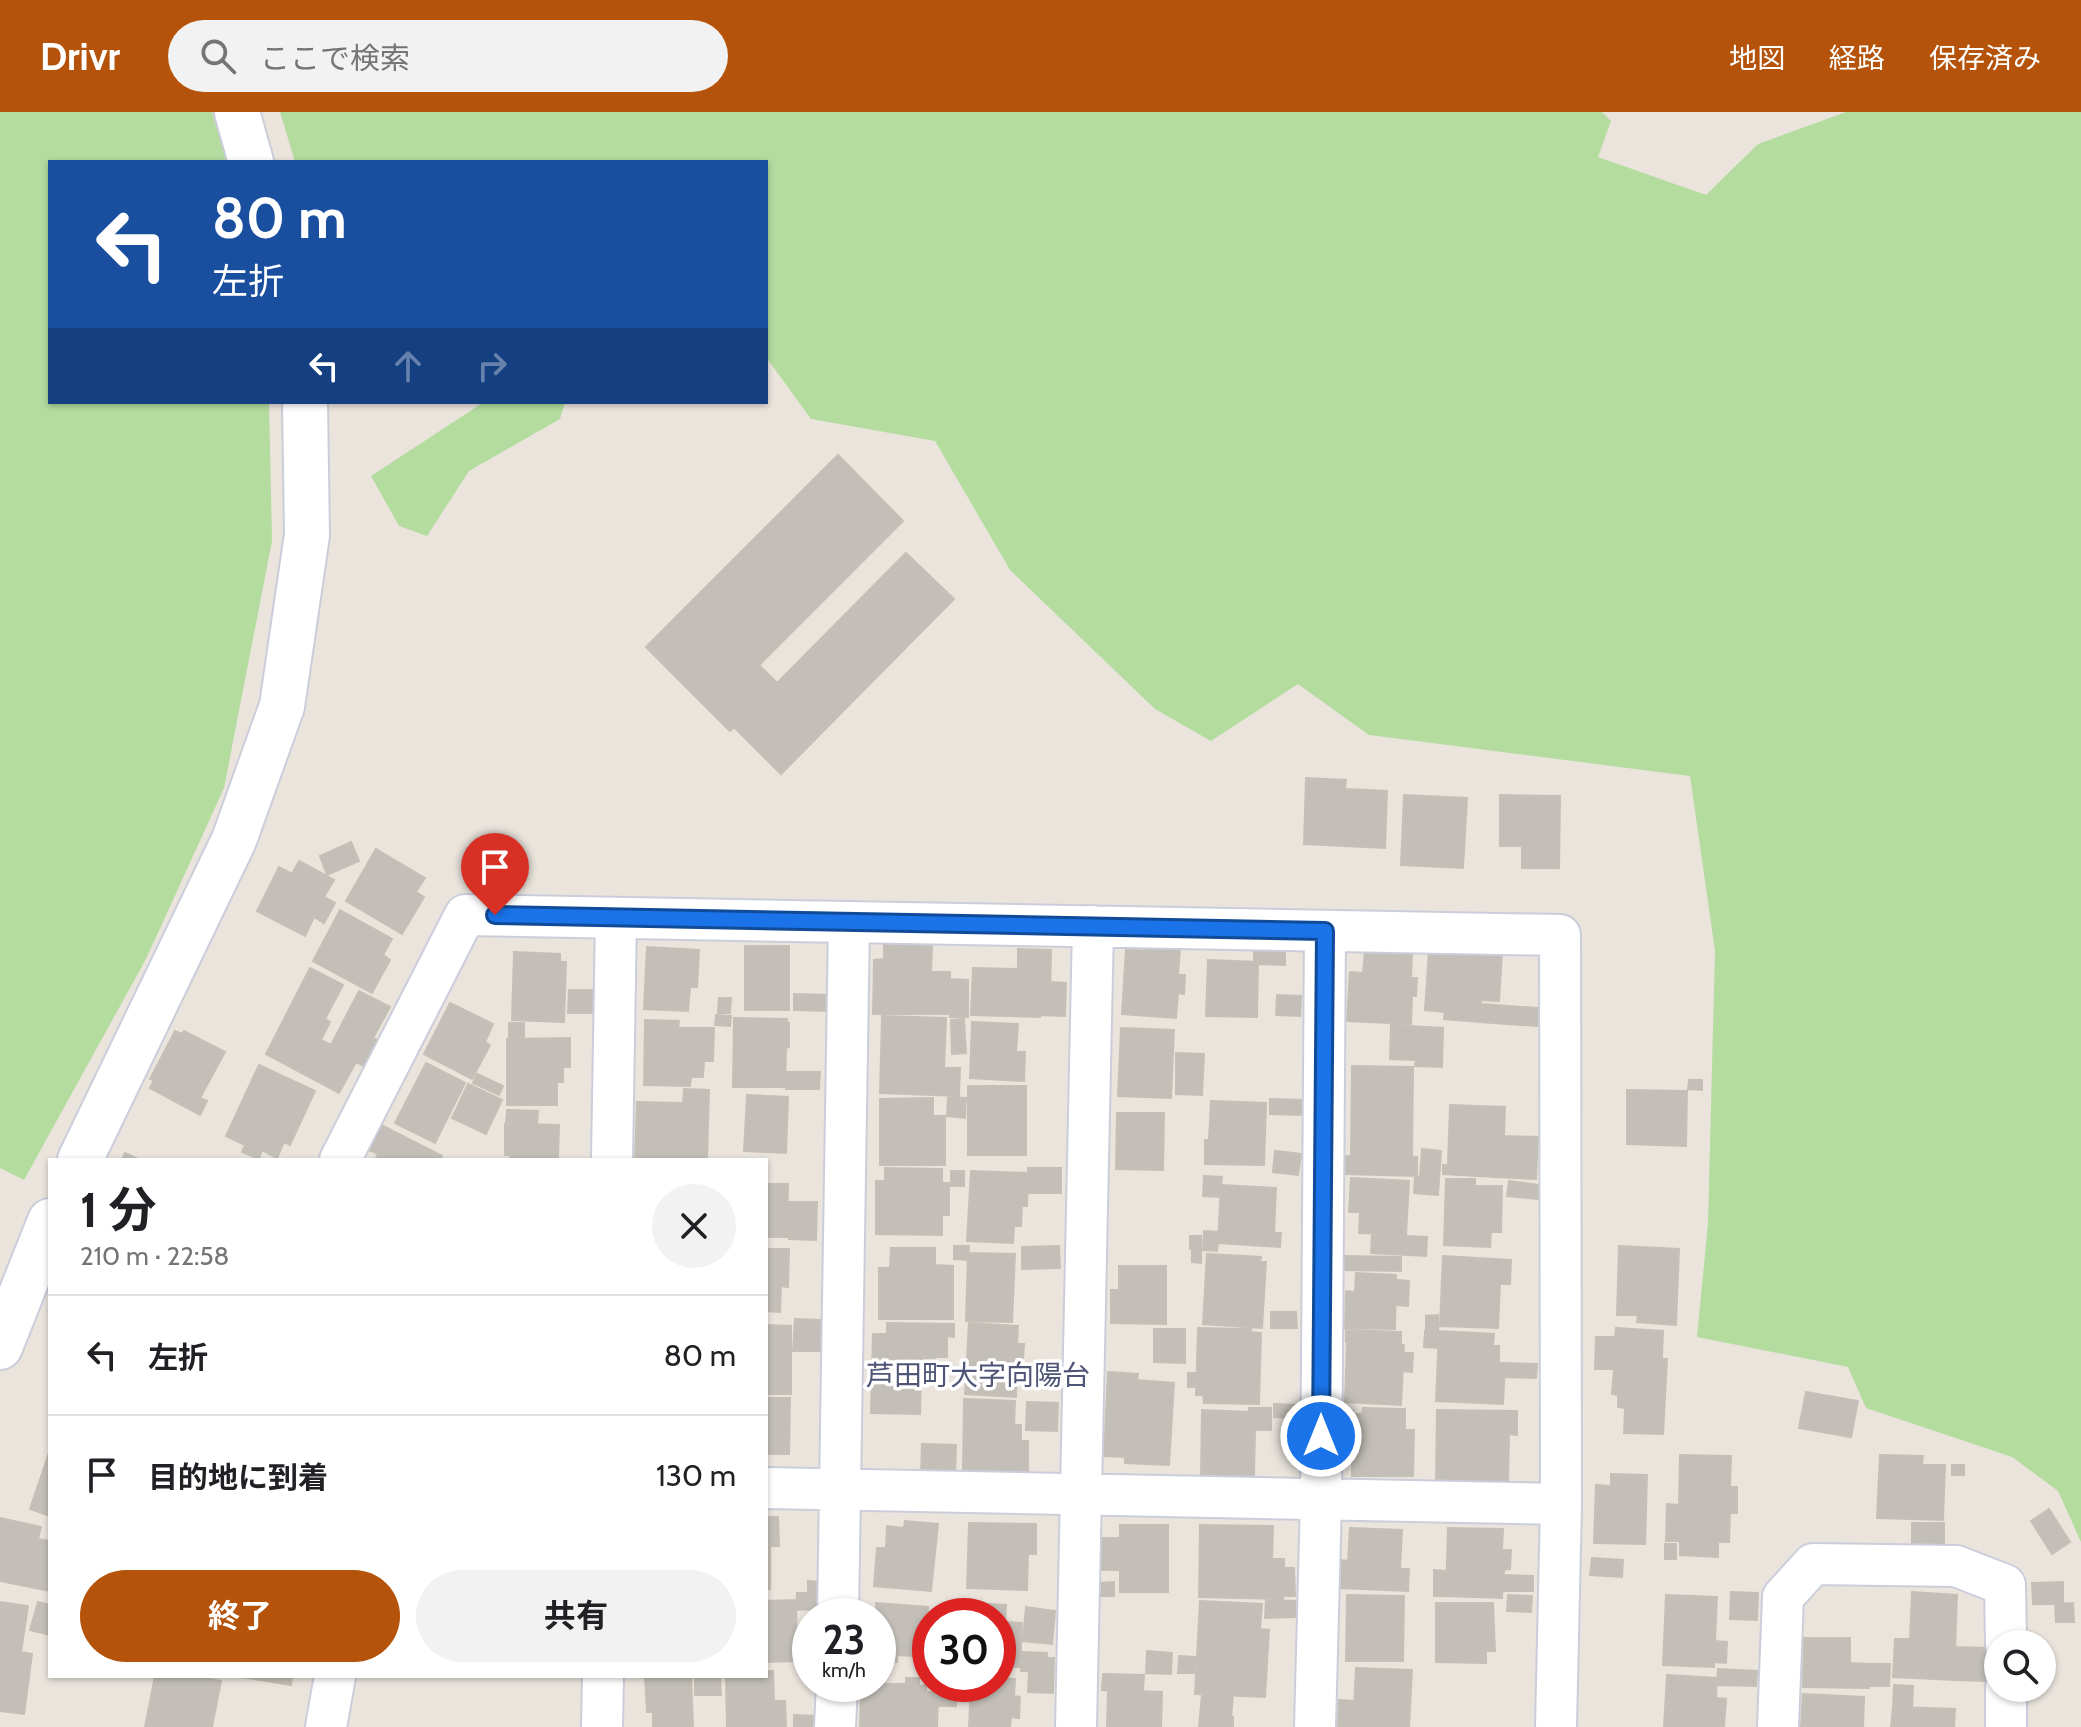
<!DOCTYPE html>
<html lang="ja">
<head>
<meta charset="utf-8">
<style>
	body { margin:0; font-family:Cabin,"Noto Sans JP",sans-serif; background:#f2f2f2; color:#202124; height:100vh; display:flex; flex-direction:column; font-size:30px; white-space:nowrap }
	* { box-sizing:border-box; margin:0 }
	p { font-size:26px; color:#757577 }
	.icon { flex:none; width:44px; height:44px; fill:none; stroke:currentColor; stroke-width:2; stroke-linecap:round; stroke-linejoin:round }
	.map { position:relative; flex:1; overflow:hidden }
	.panel { position:absolute; left:48px; top:1046px; width:720px; height:520px; display:flex; flex-direction:column; background:#fff; border-radius:0px; box-shadow:0 2px 6px #0004 }
	.panel>* { flex:none }
	.top-card { position:absolute; left:48px; top:48px; width:720px; height:244px; border-radius:0px; box-shadow:0 2px 6px #0004; background:#1a4fa0; color:#fff; overflow:hidden }
	.controls { position:absolute; left:1984px; top:1518px; display:grid; gap:16px }
	.controls a { display:grid; place-items:center; width:72px; height:72px; border-radius:50%; background:#fff; box-shadow:0 2px 6px #0004; font-size:40px }
	.speed { position:absolute; left:792px; top:1486px; display:flex; gap:16px; font-size:40px; font-weight:700; text-align:center }
	.speed>* { display:grid; place-content:center; width:104px; height:104px; border-radius:50%; background:#fff; box-shadow:0 2px 6px #0004; line-height:1 }
	.speed small { font-size:20px; font-weight:400 }
	.speed .limit { border:12px solid #d22; background:#fff; color:#111 }
	.pin { position:absolute; display:grid; place-items:center; width:68px; height:68px; color:#fff; margin:-82px -34px; border-radius:50% 50% 50% 0; rotate:-45deg; box-shadow:0 0 8px #0007 }
	.pin .icon { rotate:45deg }
	.me { position:absolute; width:88px; margin:-44px; rotate:0deg; stroke-linejoin:round; filter:drop-shadow(0 0 6px #0008) }
	.turn { display:flex; align-items:center; gap:28px; height:168px; padding:0 32px; font-size:36px }
	.turn .icon { width:104px; height:104px; stroke-width:2.5 }
	.turn b { display:block; font-size:56px; line-height:68px }
	.lanes { display:flex; align-items:center; height:76px; padding:0 32px; background:#0003; justify-content:center; gap:40px; direction:ltr }
	.lanes .off { opacity:.35 }
	.round { display:grid; place-items:center; flex:none; width:84px; height:84px; border-radius:42px; background:#f2f2f2 }
	.headline { display:flex; align-items:center; justify-content:space-between; height:136px; padding:0 32px }
	h1 { font-size:48px; font-weight:700; line-height:60px }
	.cta { display:flex; gap:16px; margin-top:auto; padding:16px 32px }
	.cta a { flex:1; height:92px; border-radius:48px; background:#b45309; color:#fff; font-size:32px; font-weight:700; line-height:92px; text-align:center }
	.cta a+a { background:#f2f2f2; color:#202124 }
	ul { padding:0; list-style:none }
	li { display:flex; align-items:center; gap:24px; height:120px; padding:0 32px; border-top:2px solid #e0e0e0 }
	li div { flex:1 }
	li b { display:block; font-size:30px }
	li em { font-style:normal }
	header { display:flex; align-items:center; gap:48px; box-sizing:border-box; height:112px; padding:0 40px; background:#b45309; color:#fff }
	header strong { font-size:38px }
	nav { display:flex; gap:44px; margin-inline-start:auto; font-size:28px }
	.search { width:560px; height:72px; background:#f2f2f2; display:flex; align-items:center; gap:20px; box-sizing:border-box; padding:0 28px; border-radius:44px; color:#757577; font-size:30px }
	.map>svg:first-child { display:block }
</style>
</head>
<body>
<header>
<strong>Drivr</strong>
<div class="search"><svg class="icon" aria-label="search" viewBox="0 0 24 24"><circle cx="10" cy="10" r="6"/><path d="M15 15l6 6"/></svg>ここで検索</div>
<nav><a>地図</a><a>経路</a><a>保存済み</a></nav>
</header>
<div class="map">
<svg width="2081" height="1615" viewBox="0 0 2081 1615">
	<rect width="100%" height="100%" fill="#eae4dd"/>
	<path fill="#b3dc9e" d="M0 0H212L227 50H50V290H269L272 429 224 676 146 847 24 1068 0 1056Z
		M280 0H1602L1611 9 1598 45 1706 83 1758 32 1846 0H2081V1430L2058 1379 2012 1345 1866 1296 1848 1255 1697 1225 1708 1111 1715 839 1690 664 1369 623 1298 572 1211 629 1155 597 1010 458 935 329 811 307 766 245V50H295Z
		M484 290H565L560 307 469 359 427 424 399 414 371 364Z"/>
	<path fill="#c3bfb8" stroke="#c5c0b7" stroke-width="2" d="M838 343 903 409 759 553 777 571 906 441 954 487 781 662 734 615 730 619 646 535Z
		M1306 666 1346 668 1345 677 1387 679 1385 736 1304 732Z
		M1404 683 1467 686 1463 756 1401 753Z
		M1500 683 1560 684 1559 756H1522V734H1500Z
		M351 730 359 749 327 763 320 744Z
		M376 737 425 766 416 780 424 785 402 822 346 789Z
		M299 749 334 768 324 785 335 791 324 811 314 805 305 824 257 799 279 755 292 762Z
		M340 798 392 827 383 843 390 848 372 881 313 849Z
		M884 829 922 830V834H932L931 860H950L949 902H873L874 848 884 847Z
		M1147 831 1180 835 1178 863H1185L1184 882 1178 881 1176 906 1122 902 1126 837 1146 839Z
		M745 834H789V898H745Z
		M1254 834 1285 835V853L1258 852V850L1254 849Z
		M647 835 699 838 697 875H690L688 899 644 897Z
		M1018 837 1051 838 1050 885H1040V905L971 903 973 856 1018 857Z
		M1365 838 1412 840 1411 866H1417L1416 884H1412L1411 912 1347 909 1350 860 1363 861Z
		M1429 838 1448 840 1444 900 1425 898Z
		M1449 838 1502 841 1499 889 1481 888 1480 910 1444 907Z
		M514 840 560 842V850H566L564 910 512 908Z
		M1208 848 1258 850 1257 905 1206 904Z
		M310 856 343 873 325 907 330 910 321 928 331 933 359 879 390 895 373 926 377 928 364 954 356 950 339 981 266 942Z
		M950 867 968 868V905H950Z
		M1051 870 1066 871 1065 904 1040 903V885H1050Z
		M569 878H592V901H568Z
		M794 882 828 883V899L794 898Z
		M1277 883 1301 884 1300 904 1276 903Z
		M719 886H731L730 901H718Z
		M450 891 493 912 485 930 490 933 472 967 424 942Z
		M1481 892 1538 896 1537 914 1480 910Z
		M716 903 731 904 730 914 715 913Z
		M882 904 946 906 944 956H960L959 984 880 981Z
		M734 906 787 907V911H789V935L786 936 785 975H733Z
		M964 907 966 941 952 942 951 908Z
		M645 908 679 909 678 916H714L713 949H704L703 965H691L690 974 644 973Z
		M972 910 1018 912 1016 940H1025L1024 969 970 966Z
		M509 911H524V927H509Z
		M1391 913 1443 916 1442 955 1415 954 1416 948 1390 947Z
		M1121 916 1174 918 1171 986 1118 984Z
		M175 919 182 922 184 919 225 940 200 986 207 989 200 1003 150 976 154 968 150 967Z
		M570 926V955H563V970H557V993H507V927Z
		M1176 941 1204 942 1202 983 1176 982Z
		M426 951 465 971 435 1031 395 1011Z
		M259 953 315 979 290 1033 284 1030 277 1046 262 1038 259 1047 242 1040 245 1033 226 1024Z
		M1352 954 1413 955 1412 1045 1351 1044Z
		M786 960H820L819 977H786Z
		M477 962 503 974 499 983 473 971Z
		M1689 968H1702V978L1688 977Z
		M468 972 502 988 486 1022 452 1006Z
		M968 974H1026V1043H968Z
		M684 977 709 978 707 1048H635L637 990 683 991Z
		M1627 978 1687 979 1686 1034 1627 1032Z
		M747 983 788 985 786 1041 744 1039Z
		M948 985 966 986 965 1006 947 1004Z
		M933 986V1004H945V1053H880V987Z
		M1270 987 1303 988V1003L1270 1002Z
		M1211 989 1266 991 1264 1053 1205 1052V1028H1209Z
		M1450 993 1505 995 1503 1055 1448 1053Z
		M507 998 538 999 537 1013 506 1012Z
		M1117 1001H1164L1163 1058 1116 1057Z
		M505 1012 559 1013 558 1048H510V1043H505Z
		M381 1013 442 1044 440 1048H375L378 1042 369 1038Z
		M1504 1024 1538 1025 1536 1067 1496 1065 1497 1056 1503 1055Z
		M1422 1037 1441 1039 1438 1083 1414 1081 1415 1064 1420 1065Z
		M1275 1039 1301 1042 1298 1063 1273 1060Z
		M125 1041 140 1048H122Z
		M1344 1044 1417 1045V1064L1344 1062Z
		M1443 1053 1495 1055V1065L1443 1062Z
		M885 1056 942 1057V1071H949V1103H942V1123L876 1122V1069H885Z
		M1028 1056H1061V1081H1028Z
		M951 1059H964V1074H951Z
		M971 1059 1028 1061 1027 1094H1022L1021 1114H1014L1013 1131 967 1129Z
		M1204 1064 1222 1065 1220 1085 1203 1084Z
		M1351 1066 1409 1069 1406 1123 1359 1121 1360 1100H1349Z
		M1446 1067H1475V1074H1502L1501 1120H1491L1490 1135 1444 1133Z
		M1509 1069 1539 1073 1538 1087 1507 1084Z
		M766 1072H788L787 1125H766Z
		M1221 1073 1276 1076 1274 1121H1281L1280 1135 1218 1131Z
		M789 1090H817L816 1128 789 1127Z
		M1204 1119 1219 1120 1217 1139 1203 1138Z
		M1372 1122 1427 1125 1426 1144 1371 1141Z
		M1190 1124H1201V1137H1190Z
		M954 1134H969L968 1148 954 1147Z
		M1059 1134 1060 1156 1022 1157V1135Z
		M1619 1134 1679 1137 1676 1213 1637 1210 1638 1203H1617Z
		M891 1136H935V1153L953 1154V1207H879V1156H890Z
		M766 1137H789L788 1175 781 1174 780 1200 766 1199Z
		M1192 1139H1201V1151L1192 1150Z
		M968 1141 1015 1142 1012 1210 966 1209Z
		M1207 1142 1261 1145 1260 1150H1266L1262 1216 1203 1212Z
		M1343 1144 1401 1145V1159L1343 1158Z
		M1443 1144 1511 1148 1510 1172H1500L1498 1216 1440 1214Z
		M1119 1154H1166V1212L1111 1211V1178H1119Z
		M1356 1161 1396 1163 1395 1217 1345 1216 1346 1179 1355 1180Z
		M1397 1168 1409 1169 1408 1194 1395 1193Z
		M1271 1200H1296L1297 1216H1271Z
		M1438 1203V1217H1426V1204Z
		M795 1207 822 1208 821 1239H793Z
		M887 1211 954 1212V1225L947 1224V1245H935V1263H921L920 1302 871 1301 873 1222H887Z
		M969 1211 1018 1214 1017 1232H1024L1022 1262H1017L1016 1285 965 1282Z
		M766 1213 791 1214V1282H766Z
		M1198 1216 1251 1217V1220L1261 1221 1259 1292 1204 1291 1203 1283H1196Z
		M1616 1216 1663 1219 1662 1247H1667L1663 1322 1624 1321 1625 1296 1618 1295V1283L1612 1282 1614 1257H1595L1596 1225H1615Z
		M1154 1217H1185V1251L1154 1250Z
		M1346 1218 1401 1220V1232L1346 1230Z
		M1425 1219H1439V1236L1424 1235Z
		M1439 1219 1494 1222 1493 1234H1499V1251H1505L1503 1292 1436 1289Z
		M1347 1230 1404 1233 1401 1293 1345 1290Z
		M1404 1241H1413L1412 1260 1403 1259Z
		M1505 1251 1537 1252 1536 1266 1505 1265Z
		M1108 1260 1138 1262 1137 1268 1174 1271 1169 1353 1125 1351V1345L1104 1344Z
		M1188 1261H1196V1275H1188Z
		M1806 1280 1858 1289 1851 1325 1799 1316Z
		M766 1286H790L789 1342H766Z
		M964 1287 1015 1289 1014 1313H1021V1329H1028V1359H1023V1362H968V1357H963Z
		M1027 1290 1058 1291 1057 1319 1026 1318Z
		M1274 1292 1295 1293V1306L1274 1305Z
		M1249 1296H1271V1318H1249Z
		M1363 1296 1405 1297V1318H1414L1413 1364H1352L1353 1302H1362Z
		M1202 1298 1250 1300 1249 1318H1255L1254 1365 1201 1364Z
		M1437 1298 1517 1299V1323L1509 1322 1508 1370 1436 1368Z
		M1353 1299 1352 1347 1340 1346V1300Z
		M922 1332 956 1333 955 1364 921 1363Z
		M50 1338V1404L30 1397Z
		M1680 1343 1731 1344 1730 1375H1737V1401H1730L1729 1430H1718V1445L1680 1443V1429H1666L1667 1392 1679 1393Z
		M1880 1343 1923 1344 1922 1353H1945L1943 1408 1877 1406Z
		M1952 1353H1964V1363H1952Z
		M1611 1362 1647 1363 1645 1432 1594 1431 1596 1373 1611 1374Z
		M2049 1397 2070 1430 2052 1442 2031 1409Z
		M766 1405H778L779 1434H770V1477H766Z
		M0 1406 41 1415 38 1427 50 1429V1479L0 1469Z
		M905 1409 938 1412 931 1479 874 1474 877 1436H886L887 1414 904 1416Z
		M969 1411 1036 1412V1442H1028L1027 1478 967 1476Z
		M1912 1411H1944V1438H1912Z
		M1120 1413H1168V1480H1120Z
		M1200 1413 1273 1414 1272 1447H1284V1456H1294L1295 1484H1283V1487L1199 1485Z
		M1350 1416 1402 1418 1400 1457H1409L1408 1479 1339 1476 1340 1448 1348 1449Z
		M1448 1416 1503 1417 1502 1438H1511L1510 1457 1504 1458 1502 1486 1446 1484Z
		M1100 1426H1120V1458H1100Z
		M1665 1432H1676V1447H1665Z
		M1592 1446 1623 1448 1622 1465 1590 1463Z
		M1434 1458 1446 1459V1484H1434Z
		M1504 1463 1533 1464V1479H1503Z
		M808 1469 818 1470V1480L808 1479Z
		M1114 1470V1484H1099V1471Z
		M2063 1470V1492H2033L2032 1471Z
		M1731 1480 1758 1481 1757 1508 1730 1507Z
		M1912 1480 1957 1483 1954 1568 1893 1565 1895 1527H1910Z
		M797 1481H818V1497L796 1498Z
		M1347 1483 1404 1484 1403 1549H1346Z
		M1508 1483 1532 1484 1531 1500 1507 1499Z
		M1666 1483 1717 1485 1715 1529 1727 1530 1726 1551 1714 1550V1555L1663 1553Z
		M796 1488 797 1549 766 1550V1489Z
		M1266 1488 1295 1489V1505L1265 1506Z
		M1200 1489 1262 1492 1260 1517 1269 1518 1265 1585 1195 1582Z
		M0 1490 28 1494 21 1540 32 1542 24 1602 0 1599Z
		M38 1490 50 1493V1523L30 1518Z
		M876 1491 928 1495 926 1527H930V1545L897 1543V1550L878 1548Z
		M968 1491 1006 1493 1005 1510 1022 1511 1020 1555 998 1554V1504H967Z
		M1436 1491H1493L1495 1539H1486V1551L1436 1550Z
		M2073 1491 2074 1510H2056L2055 1492Z
		M1026 1495 1055 1499 1052 1532 1023 1529Z
		M797 1525H810V1555H797Z
		M1804 1526H1850V1551L1869 1552V1576L1803 1575Z
		M1955 1535 1987 1536 1986 1569 1954 1568Z
		M1147 1539 1172 1541 1171 1562 1146 1561Z
		M1022 1540 1047 1541 1046 1560 1021 1559Z
		M1179 1544 1195 1545 1194 1561H1178Z
		M1047 1546H1054L1053 1581 1028 1580 1029 1559 1046 1560Z
		M1869 1552H1890L1889 1574H1869Z
		M1356 1556 1412 1558 1409 1615 1353 1614Z
		M1718 1557 1757 1559 1756 1574 1717 1573Z
		M766 1559H773L774 1589H785L786 1615H727L726 1564H766Z
		M1103 1562 1144 1563 1143 1580 1102 1578Z
		M1667 1563 1717 1566 1716 1586 1726 1587 1724 1614 1664 1615Z
		M155 1564H193L221 1569 212 1615H145Z
		M236 1564H292L291 1573Z
		M645 1564H691L693 1615H653V1600H647Z
		M695 1564H720L721 1583H695Z
		M906 1566H919V1574L926 1573V1615H860L861 1580 874 1581 875 1572H906Z
		M998 1566 1015 1567 1014 1584 1020 1585 1019 1606 1011 1605 1010 1615H969L971 1572H998Z
		M938 1572H956V1594H937Z
		M1894 1573 1913 1574 1912 1596 1893 1595Z
		M1108 1578 1162 1580 1161 1615H1107Z
		M926 1580H938L937 1615H926Z
		M1202 1582 1233 1583 1231 1606 1200 1604Z
		M1803 1582 1864 1585 1863 1615H1801Z
		M1339 1588 1354 1589 1353 1615H1338Z
		M1893 1595 1955 1597 1954 1615H1891Z
		M794 1603 814 1604V1615H794Z
		M1200 1604 1233 1605V1615H1199Z"/>
	<g fill="none" stroke-linecap="round" stroke-linejoin="round">
		<g stroke="#cbceda" stroke-width="44">
			<path id="minor" d="M340 1048 465 803 1560 823 1561 1392 1556 1615
				M612 1048 616 806
				M766 1376 1561 1392
				M838 1504 849 810
				M2006 1576V1615
				M326 1615 335 1564
				M602 1615 603 1564
				M835 1615 837 1572
				M1076 1615 1093 814
				M1315 1615 1321 1388 1325 819
				M1778 1615 1783 1485 1813 1452 1956 1454 2005 1473 2006 1532"/>
		</g>
		<g stroke="#cbceda" stroke-width="48">
			<path id="tertiary" d="M237 0 251 50
				M80 1048 234 728 282 594 307 423 305 290
				M0 1235 50 1109"/>
		</g>
		<use href="#minor" stroke="#fff" stroke-width="40"/>
		<use href="#tertiary" stroke="#fff" stroke-width="44"/>
	</g>
	<g fill="none" stroke-linecap="round" stroke-linejoin="round">
		<g stroke="#114b97" stroke-width="20">
			<path id="route" d="M495 803 1325 819 1321 1324"/>
		</g>
		<use href="#route" stroke="#1a73e8" stroke-width="14"/>
	</g>
	<g text-anchor="middle" dominant-baseline="central" stroke-width="7" stroke-linejoin="round" paint-order="stroke">
		<g font-size="28" fill="#4e5576" stroke="#fff">
			<text x="978" y="1263">芦田町大字向陽台</text>
		</g>
	</g>
</svg>
<div class="controls">
<a><svg class="icon" aria-label="search" viewBox="0 0 24 24"><circle cx="10" cy="10" r="6"/><path d="M15 15l6 6"/></svg></a>
</div>
<div class="speed"><div>23<small>km/h</small></div><div class="limit">30</div></div>
<div class="pin" style="left:495px;top:803px;background:#d93025"><svg class="icon" aria-label="arrive" viewBox="0 0 24 24"><path d="M6 21V4h12l-3 4 3 4H6"/></svg></div>
<svg class="me" style="left:1321px;top:1324px" viewBox="-20 -20 40 40"><circle r="17" fill="#1a73e8" stroke="#fff" stroke-width="3"/><path d="M0-11L8 9 0 5-8 9z" fill="#fff"/></svg>
<div class="top-card">
<div class="turn"><svg class="icon" aria-label="left" viewBox="0 0 24 24"><path d="M17 20v-9H6M10 6l-5 5 5 5"/></svg><div><b>80 m</b>左折</div></div>
<div class="lanes"><svg class="icon" aria-label="left" viewBox="0 0 24 24"><path d="M17 20v-9H6M10 6l-5 5 5 5"/></svg><svg class="icon off" aria-label="ahead" viewBox="0 0 24 24"><path d="M12 20V5M6 11l6-6 6 6"/></svg><svg class="icon off" aria-label="right" viewBox="0 0 24 24"><path d="M7 20v-9h11M14 6l5 5-5 5"/></svg></div>
</div>
<section class="panel">
<div class="headline"><div><h1>1 分</h1><p>210 m · 22:58</p></div><a class="round"><svg class="icon" aria-label="close" viewBox="0 0 24 24"><path d="M6 6l12 12M18 6L6 18"/></svg></a></div>
<ul>
<li><svg class="icon" aria-label="left" viewBox="0 0 24 24"><path d="M17 20v-9H6M10 6l-5 5 5 5"/></svg><div><b>左折</b></div><em>80 m</em></li>
<li><svg class="icon" aria-label="arrive" viewBox="0 0 24 24"><path d="M6 21V4h12l-3 4 3 4H6"/></svg><div><b>目的地に到着</b></div><em>130 m</em></li>
</ul>
<div class="cta"><a>終了</a><a>共有</a></div>
</section>
</div>
</body>
</html>
